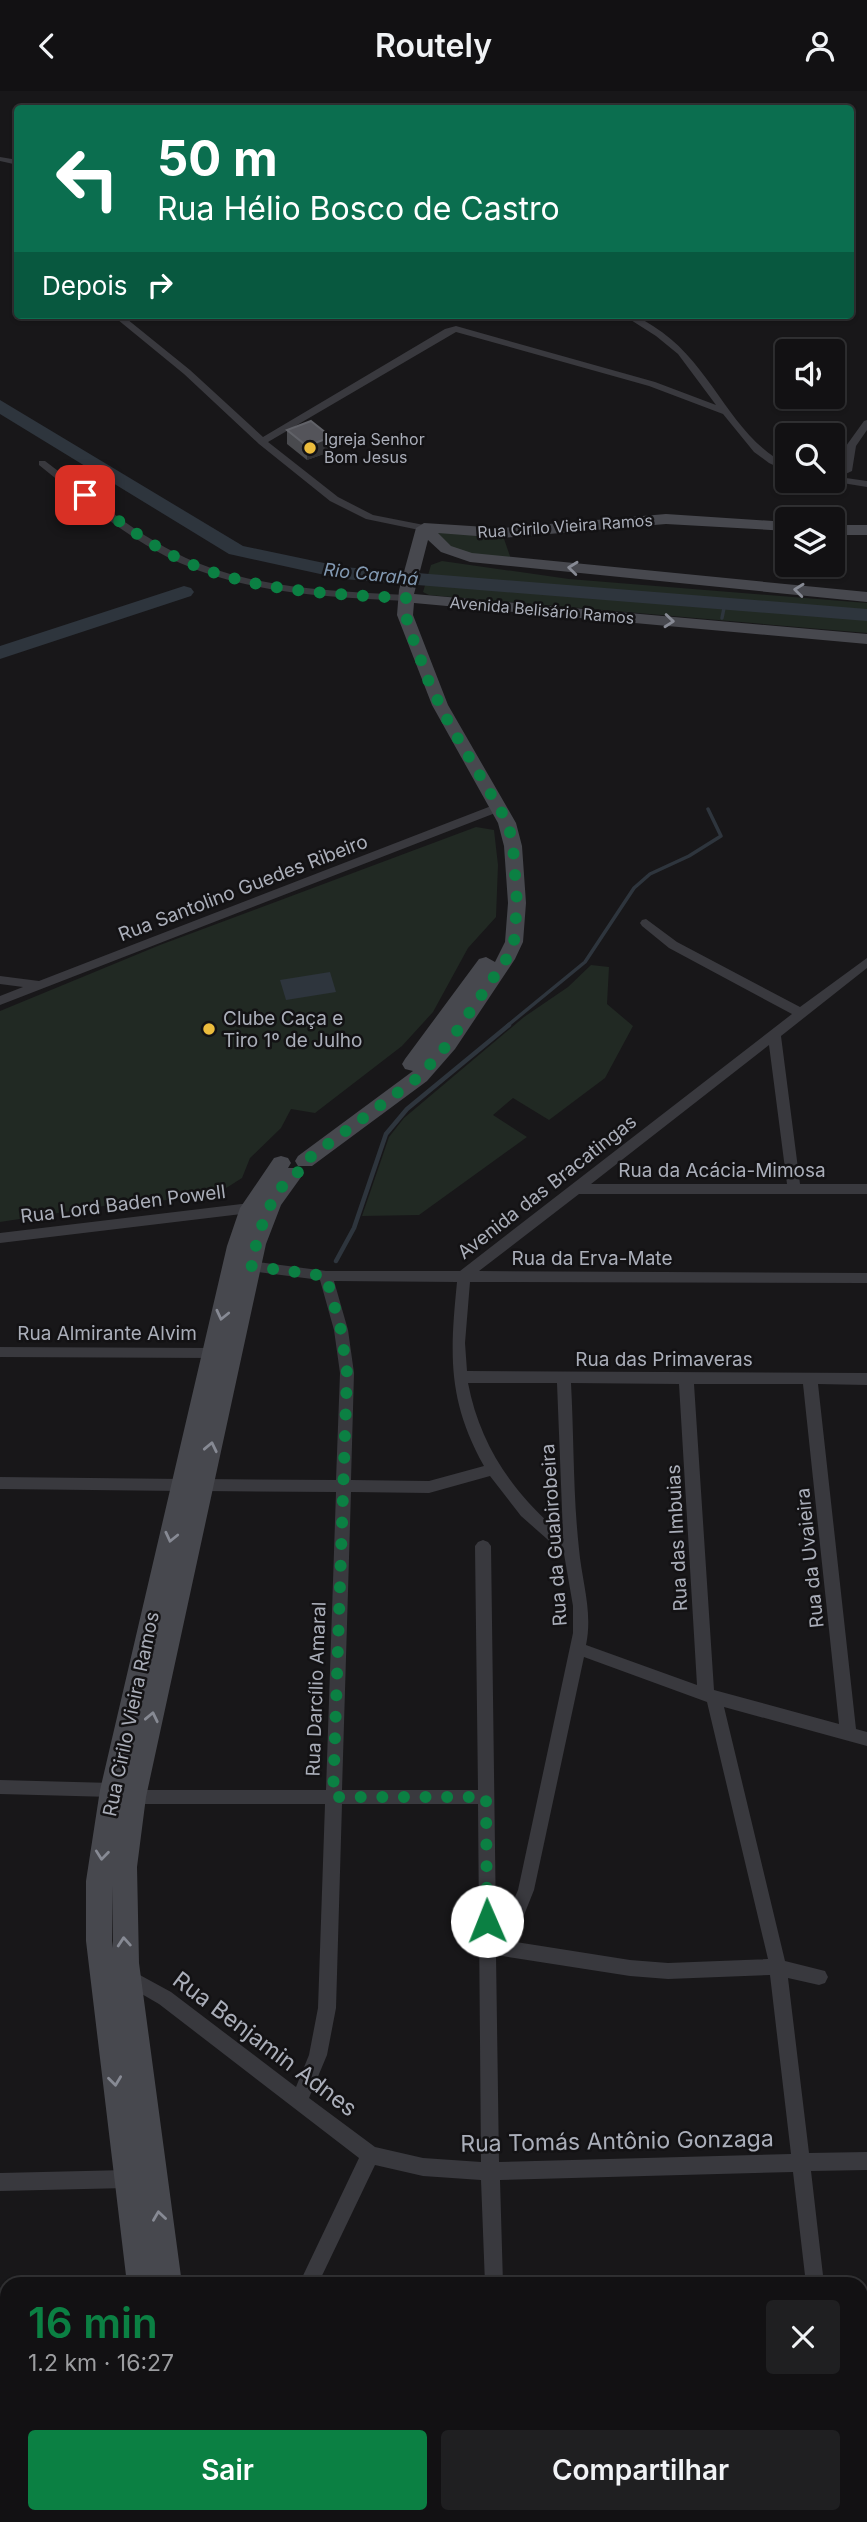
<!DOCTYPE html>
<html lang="pt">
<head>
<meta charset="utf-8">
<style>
	body { margin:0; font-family:Inter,sans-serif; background:#1f1f21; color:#f1f3f6; height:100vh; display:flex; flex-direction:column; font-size:26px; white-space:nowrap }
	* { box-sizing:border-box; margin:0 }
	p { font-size:23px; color:#9c9da0 }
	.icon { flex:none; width:38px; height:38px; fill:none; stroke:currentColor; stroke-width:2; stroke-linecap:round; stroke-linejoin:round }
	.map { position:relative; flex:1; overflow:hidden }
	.panel { position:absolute; left:0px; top:2186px; width:868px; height:247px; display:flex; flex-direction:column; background:#121113; border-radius:21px 21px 0 0; box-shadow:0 2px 5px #0004,0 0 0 2px #313133 }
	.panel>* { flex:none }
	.top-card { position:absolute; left:14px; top:14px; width:840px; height:214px; border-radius:7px; box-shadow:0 2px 5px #0004,0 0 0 2px #313133; background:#0b6e4f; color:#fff; overflow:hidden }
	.buttons { position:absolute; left:775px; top:248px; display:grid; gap:14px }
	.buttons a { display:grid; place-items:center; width:70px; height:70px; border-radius:7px; background:#121113; box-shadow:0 2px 5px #0004,0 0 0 2px #313133; font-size:35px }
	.pin { position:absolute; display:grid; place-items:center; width:60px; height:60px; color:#fff; margin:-30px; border-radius:14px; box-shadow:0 4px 10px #0006 }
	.me { position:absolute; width:77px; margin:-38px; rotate:359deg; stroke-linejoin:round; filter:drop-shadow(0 0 5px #0008) }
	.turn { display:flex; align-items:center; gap:24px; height:147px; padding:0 28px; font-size:32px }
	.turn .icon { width:91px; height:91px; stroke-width:2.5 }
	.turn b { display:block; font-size:49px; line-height:60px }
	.then { display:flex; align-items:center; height:66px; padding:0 28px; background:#0003; gap:14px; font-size:26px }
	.round { display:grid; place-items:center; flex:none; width:74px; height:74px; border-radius:7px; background:#1f1f21 }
	.head { display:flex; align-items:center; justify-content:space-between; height:119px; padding:0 28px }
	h1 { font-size:42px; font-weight:600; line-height:52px; color:#0b8043 }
	.action { display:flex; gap:14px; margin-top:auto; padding:14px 28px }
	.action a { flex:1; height:80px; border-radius:7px; background:#0b8043; color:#fff; font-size:28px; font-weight:600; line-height:80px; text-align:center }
	.action a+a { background:#1f1f21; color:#f1f3f6 }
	header { display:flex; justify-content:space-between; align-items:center; height:91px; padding:0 28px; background:#121113; font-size:32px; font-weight:600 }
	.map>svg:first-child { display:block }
</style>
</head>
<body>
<header><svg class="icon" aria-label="back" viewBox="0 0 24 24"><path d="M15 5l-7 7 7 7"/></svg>Routely<svg class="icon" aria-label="person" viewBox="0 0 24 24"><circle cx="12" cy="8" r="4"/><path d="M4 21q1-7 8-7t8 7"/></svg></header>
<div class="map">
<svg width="867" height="2431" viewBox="0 0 867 2431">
	<rect width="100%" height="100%" fill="#181719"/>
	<path fill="#212923" d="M424 437 502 442 512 471 456 462Z
		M442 470 569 488 867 512V542L429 504 423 501 431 474Z
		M476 736 494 739 498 774 496 826 468 857 433 921 402 955 315 1022 291 1018 281 1037 250 1067 242 1087 212 1106 123 1112 0 1131V920L160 854Z
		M591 874 609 876 607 913 633 935 605 987 549 1029 513 1007 493 1024 527 1046 419 1124 362 1125 389 1046 404 1027 524 926 568 896Z"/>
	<path fill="#2e353d" d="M330 881 336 901 286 909 280 889Z"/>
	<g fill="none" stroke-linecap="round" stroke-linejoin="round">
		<path stroke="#2e353d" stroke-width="3.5" d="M722 527 725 512
			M507 935 585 871 634 797 650 783 689 765 721 745 708 718"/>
		<path stroke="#2e353d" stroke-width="4.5" d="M336 1170 354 1137 386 1043 407 1018 509 934"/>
		<path fill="#2e353d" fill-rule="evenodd" d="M0 309 243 455 343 476 867 518V530L343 488 229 463 0 323Z
			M184 495 191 497 194 501 191 505 0 568V555Z"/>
		<path fill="#39393e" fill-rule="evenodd" d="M0 66 18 69V74L0 70Z
			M112 224H122L190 279 263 346 445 238 456 235 655 291 716 314 678 263 656 245 623 224C635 224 642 228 653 235 713 272 728 344 788 374V381L769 372 754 361 723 323 649 295 456 241 268 351 338 406 373 424 424 434 429 437 424 440 366 428 330 410 259 353 184 283Z
			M867 329V339L856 355 852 380 839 386 867 390V396L830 390H833V382L842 378 846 355 864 330Z
			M39 370H45C90 404 134 443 186 467 255 498 332 500 406 504L411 507 406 510C329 506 251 503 180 472 127 448 83 409 39 374Z
			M499 712 505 716 503 719 0 914V905L23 896 0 893V885L39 890Z
			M646 828 677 851 800 916 867 867V877L781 945 800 1093H867V1103H579L479 1180 867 1182V1192L470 1191 465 1252 467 1280 867 1282V1294L818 1293 856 1638 867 1641V1655L724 1616 785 1870 825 1880 828 1886 825 1892 819 1894 788 1887 809 2062 867 2061V2079L811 2080 824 2193H806L793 2081 500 2089 503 2193H485L481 2089 423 2085 375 2074 318 2193H299L359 2067 159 1913 121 1891 118 1885 121 1879 127 1877 171 1901 296 1996 309 1964 318 1917 325 1713H134L128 1711 126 1706 128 1701 134 1699H326L336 1401 203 1400 198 1398 196 1394 198 1390 203 1388 336 1389 340 1282 334 1239 320 1189 243 1179 236 1174 243 1169 326 1180H460L792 923 669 857 642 835 640 832 642 829ZM769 954 787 1093H591ZM334 1190 457 1191C450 1263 447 1308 484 1375L429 1390 351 1389 354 1282 348 1239ZM468 1292H557L563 1444C514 1404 480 1355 468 1292ZM571 1292 679 1293 697 1594 586 1554C593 1521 582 1491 579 1458 573 1403 574 1347 571 1292ZM694 1293H803L839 1633 714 1599ZM490 1385 521 1425 564 1463 573 1515V1542L518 1799 512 1813 496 1832 491 1455 488 1451 483 1449 478 1451 475 1455 478 1699H342L351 1401 429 1402ZM584 1566 707 1611 768 1868 668 1872 630 1869 503 1849 524 1824 534 1799ZM342 1713H478L481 2071 423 2067 375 2056 309 2007 327 1964 336 1917ZM496 1864 630 1885 668 1888 770 1884 791 2063 499 2071Z
			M250 1112 257 1117 250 1122 0 1152V1142Z
			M0 1256 213 1257 218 1258 220 1262 218 1266 213 1267 0 1266Z
			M0 1386 183 1388 188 1390 190 1394 188 1398 183 1400 0 1398Z
			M0 1689 112 1692 118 1694 120 1699 118 1704 112 1706 0 1703Z
			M127 2079 134 2082 136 2088 134 2094 127 2097 0 2100V2082Z
			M861 2336H867V2356H861Z
			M0 2364H7V2384H0Z
			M492 2426H512V2431H492Z
			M832 2426H852L853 2431H833Z"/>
		<path fill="#47484e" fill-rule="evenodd" d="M666 423 788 431V440L666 433 502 447 438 442 451 455 472 462 867 501V511L470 471 441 461 428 449 414 503 867 543V553L414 512 413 524 448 614 516 732 522 755 526 812 523 851 515 868 455 958 427 990 312 1075H298L295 1070 298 1065 413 980 405 978 402 973 405 968 479 868 486 866 495 871 505 851 508 812 504 755 498 732 432 614 397 524 399 499 416 437 424 432 502 437Z
			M833 434H867V444H833Z
			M281 1065 288 1067 291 1072 288 1077H301L304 1082 281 1114 266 1153 146 1706 137 1776 139 1872 182 2193H127L86 1850V1790L100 1699 227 1155 240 1117 274 1067ZM112 1795 113 1857 112 1850Z
			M155 2426H214V2431H156Z"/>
	</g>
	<path fill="#494a4e" d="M287 339 332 360 307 369 287 353Z"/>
	<path fill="#313134" d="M331 346 332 360 307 369V355Z"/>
	<path fill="#54545a" stroke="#616268" stroke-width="2" d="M311 330 331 346 307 355 287 339Z"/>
	<defs><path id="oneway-chevron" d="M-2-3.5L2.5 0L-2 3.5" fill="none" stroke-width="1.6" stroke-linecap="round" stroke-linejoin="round" transform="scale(1.75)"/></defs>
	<g stroke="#878a94">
		<use href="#oneway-chevron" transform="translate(573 477) rotate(-174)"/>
		<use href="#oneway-chevron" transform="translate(799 499) rotate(-174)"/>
		<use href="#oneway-chevron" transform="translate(669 530) rotate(5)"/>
		<use href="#oneway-chevron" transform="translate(222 1224) rotate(103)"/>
		<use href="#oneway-chevron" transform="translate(211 1356) rotate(-78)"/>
		<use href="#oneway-chevron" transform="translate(171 1446) rotate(103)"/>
		<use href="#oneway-chevron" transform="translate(152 1626) rotate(-78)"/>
		<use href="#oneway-chevron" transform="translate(102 1764) rotate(96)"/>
		<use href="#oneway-chevron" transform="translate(124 1851) rotate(-94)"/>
		<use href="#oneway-chevron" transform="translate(115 1990) rotate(83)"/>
		<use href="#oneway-chevron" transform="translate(159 2125) rotate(-98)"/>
	</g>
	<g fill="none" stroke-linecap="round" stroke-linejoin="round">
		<path stroke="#0b8043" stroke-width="12" stroke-dasharray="0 21.6" d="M85 404C116 428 147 453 184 470 253 501 331 503 406 507L407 531 430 594 450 634 508 732 513 755 517 812 514 851 509 864 448 953 420 985 305 1070 303 1078C270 1096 259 1140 251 1175L326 1185 341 1239 347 1282 333 1706H486L487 1830"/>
	</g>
	<g fill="#ecbc3d" stroke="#131214" stroke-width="2.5">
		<circle cx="310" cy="357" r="7"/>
		<circle cx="209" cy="938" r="7"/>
	</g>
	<g text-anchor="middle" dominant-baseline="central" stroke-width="5" stroke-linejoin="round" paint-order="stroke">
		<g font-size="16" fill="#aaaeb9" stroke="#131214" text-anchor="start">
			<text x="324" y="348">Igreja Senhor<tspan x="324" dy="18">Bom Jesus</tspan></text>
		</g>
		<g font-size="16" fill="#aaaeb9" stroke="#131214">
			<text transform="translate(565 435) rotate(-4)">Rua Cirilo Vieira Ramos</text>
			<text transform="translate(542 519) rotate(5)">Avenida Belisário Ramos</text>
		</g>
		<g font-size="18" font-style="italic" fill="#8299b2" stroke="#131214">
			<text transform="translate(371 483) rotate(6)">Rio Carahá</text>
		</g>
		<g font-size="19" fill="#aaaeb9" stroke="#131214">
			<text transform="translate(243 797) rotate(-21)">Rua Santolino Guedes Ribeiro</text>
			<text x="722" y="1079">Rua da Acácia-Mimosa</text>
			<text transform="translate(547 1096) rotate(-38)">Avenida das Bracatingas</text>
			<text transform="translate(123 1113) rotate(-7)">Rua Lord Baden Powell</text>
			<text x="592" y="1167">Rua da Erva-Mate</text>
			<text x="107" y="1242">Rua Almirante Alvim</text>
			<text x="664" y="1268">Rua das Primaveras</text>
			<text transform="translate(554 1444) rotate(-94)">Rua da Guabirobeira</text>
			<text transform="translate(677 1447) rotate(-93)">Rua das Imbuias</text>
			<text transform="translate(810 1467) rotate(-96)">Rua da Uvaieira</text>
			<text transform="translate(316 1598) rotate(-88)">Rua Darcílio Amaral</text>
			<text transform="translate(131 1623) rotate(-78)">Rua Cirilo Vieira Ramos</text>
		</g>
		<g font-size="19" fill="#aaaeb9" stroke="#131214" text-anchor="start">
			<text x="223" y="927">Clube Caça e<tspan x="223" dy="22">Tiro 1º de Julho</tspan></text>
		</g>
		<g font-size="23" fill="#aaaeb9" stroke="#131214">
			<text transform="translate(265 1953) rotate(37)">Rua Benjamin Adnes</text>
			<text transform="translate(617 2050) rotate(-1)">Rua Tomás Antônio Gonzaga</text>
		</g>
	</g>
</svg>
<div class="buttons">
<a><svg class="icon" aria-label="sound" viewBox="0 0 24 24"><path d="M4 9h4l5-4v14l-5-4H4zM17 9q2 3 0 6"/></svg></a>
<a><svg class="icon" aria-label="search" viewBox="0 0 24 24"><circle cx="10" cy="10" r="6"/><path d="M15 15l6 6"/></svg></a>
<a><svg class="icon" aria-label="layers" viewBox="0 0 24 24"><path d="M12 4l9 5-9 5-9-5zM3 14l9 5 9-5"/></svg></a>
</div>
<div class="pin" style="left:85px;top:404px;background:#d93025"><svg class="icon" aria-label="arrive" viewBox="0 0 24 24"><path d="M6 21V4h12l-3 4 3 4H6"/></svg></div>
<svg class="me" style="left:487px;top:1830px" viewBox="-20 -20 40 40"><circle r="19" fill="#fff"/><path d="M0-13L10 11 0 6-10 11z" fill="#0b8043"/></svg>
<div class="top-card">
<div class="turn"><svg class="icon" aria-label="left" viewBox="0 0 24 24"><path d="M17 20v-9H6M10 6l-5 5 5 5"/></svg><div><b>50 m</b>Rua Hélio Bosco de Castro</div></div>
<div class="then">Depois<svg class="icon" aria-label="right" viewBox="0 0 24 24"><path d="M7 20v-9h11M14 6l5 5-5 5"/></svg></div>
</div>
<section class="panel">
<div class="head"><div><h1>16 min</h1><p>1.2 km · 16:27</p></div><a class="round"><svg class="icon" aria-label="close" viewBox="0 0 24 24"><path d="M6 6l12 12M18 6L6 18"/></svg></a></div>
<div class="action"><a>Sair</a><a>Compartilhar</a></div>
</section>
</div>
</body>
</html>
